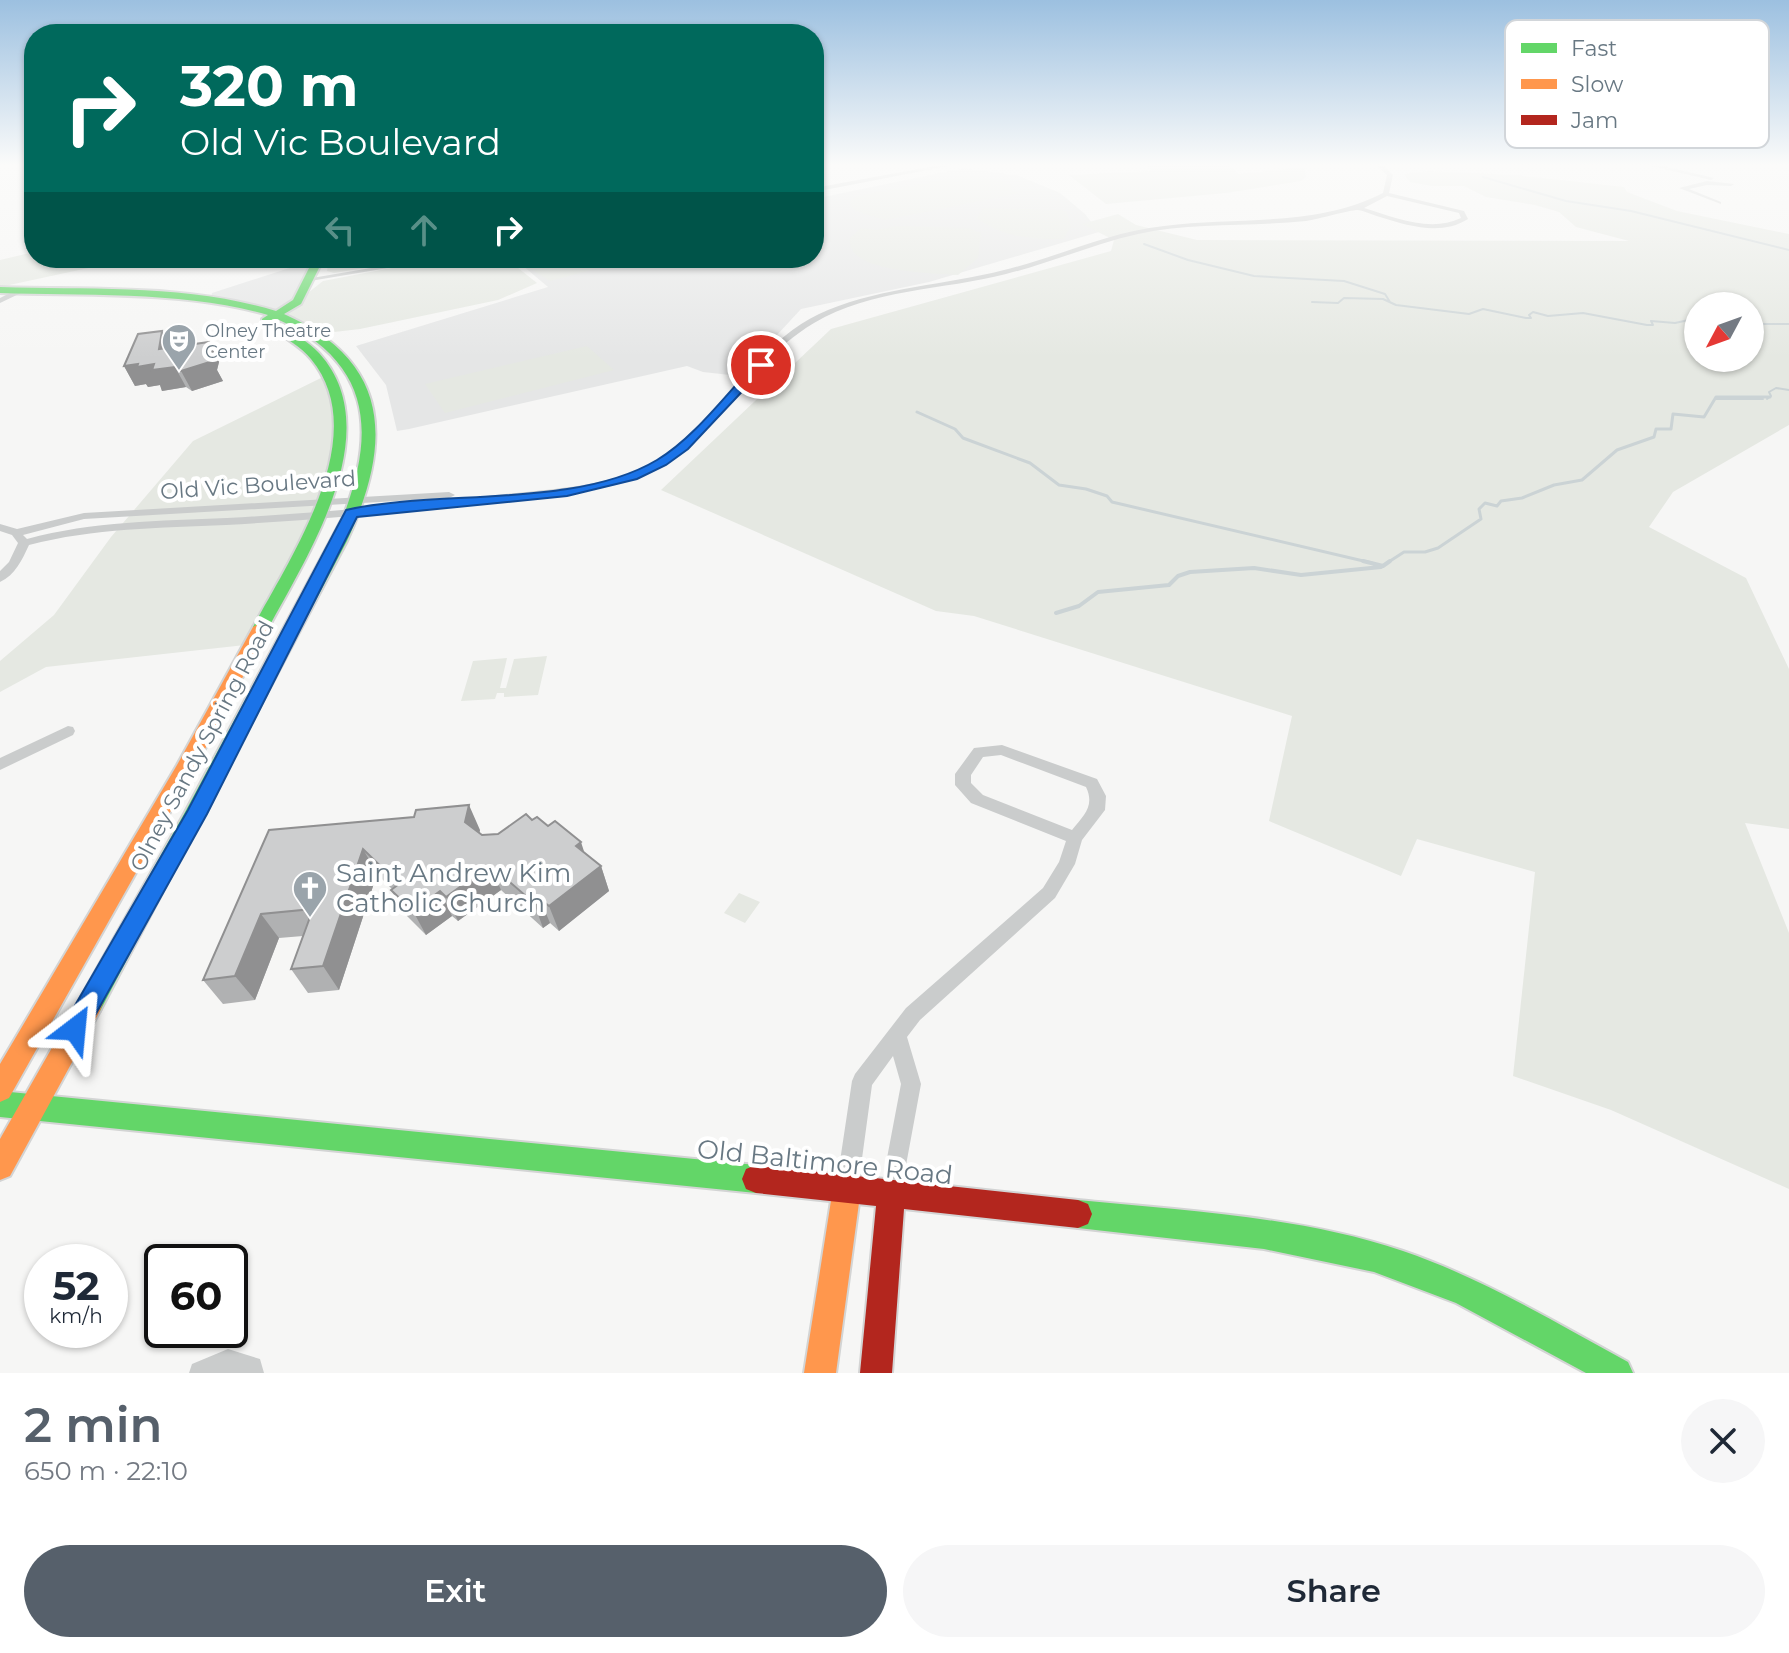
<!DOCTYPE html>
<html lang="en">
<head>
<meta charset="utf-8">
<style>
	body { margin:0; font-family:Montserrat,sans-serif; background:#f6f6f7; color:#1f2937; height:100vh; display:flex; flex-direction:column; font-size:30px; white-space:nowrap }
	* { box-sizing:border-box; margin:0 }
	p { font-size:26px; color:#747a83 }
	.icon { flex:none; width:44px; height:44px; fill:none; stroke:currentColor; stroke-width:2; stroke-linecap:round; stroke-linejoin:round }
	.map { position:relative; height:1373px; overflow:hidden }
	.sheet { display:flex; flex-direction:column; background:#fff; flex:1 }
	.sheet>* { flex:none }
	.hud { position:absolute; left:24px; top:24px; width:800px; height:244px; border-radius:32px; box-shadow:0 2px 6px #0004; background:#00695c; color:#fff; overflow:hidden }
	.needle { width:52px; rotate:229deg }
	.tools { position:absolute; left:1684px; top:292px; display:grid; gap:16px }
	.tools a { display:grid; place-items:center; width:80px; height:80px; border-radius:50%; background:#fff; box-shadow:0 2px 6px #0004; font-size:40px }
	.speed { position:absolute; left:24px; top:1244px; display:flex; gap:16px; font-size:40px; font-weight:700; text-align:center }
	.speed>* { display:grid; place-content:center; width:104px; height:104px; border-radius:50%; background:#fff; box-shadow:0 2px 6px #0004; line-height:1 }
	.speed small { font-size:20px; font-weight:400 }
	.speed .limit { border:4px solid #111; border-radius:12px; background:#fff; color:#111 }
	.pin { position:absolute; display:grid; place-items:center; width:68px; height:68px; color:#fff; margin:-34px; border:4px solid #fff; border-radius:50%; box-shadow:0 2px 8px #0007 }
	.me { position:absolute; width:88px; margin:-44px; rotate:29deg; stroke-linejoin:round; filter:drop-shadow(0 0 6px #0008) }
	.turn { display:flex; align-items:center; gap:28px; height:168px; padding:0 24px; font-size:36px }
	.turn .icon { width:104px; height:104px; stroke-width:2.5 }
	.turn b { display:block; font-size:56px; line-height:68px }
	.lanes { display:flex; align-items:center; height:76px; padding:0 24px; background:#0003; justify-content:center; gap:40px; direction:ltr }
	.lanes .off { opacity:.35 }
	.round { display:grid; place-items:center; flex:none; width:84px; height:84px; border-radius:42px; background:#f6f6f7 }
	.headline { display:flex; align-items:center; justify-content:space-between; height:136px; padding:0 24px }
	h1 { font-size:48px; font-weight:600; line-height:60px; color:#56606b }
	.cta { display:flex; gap:16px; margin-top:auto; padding:16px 24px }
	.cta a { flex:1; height:92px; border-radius:48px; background:#56606b; color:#fff; font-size:32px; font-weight:600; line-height:92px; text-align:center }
	.cta a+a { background:#f6f6f7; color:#1f2937 }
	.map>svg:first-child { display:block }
</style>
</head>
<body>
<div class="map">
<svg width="1789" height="1373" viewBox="0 0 1789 1373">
	<rect width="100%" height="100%" fill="#f6f6f5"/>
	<path fill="#e5e6e6" d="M964 168 1019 176 1060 193 1085 214 1099 232 929 282 801 309 739 376 703 372 687 366 409 429 397 431 386 385 356 346 548 287 516 260 524 258H814V199Z
		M302 264H316L310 279 280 315 211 299 212 293Z"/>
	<path fill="#e5e8e2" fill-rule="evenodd" d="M1147 166H1229L1239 174 1304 167 1306 177 1301 181 1226 193 1106 204 1069 175 1152 171Z
		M1428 171 1515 175 1624 187 1627 192 1677 211 1789 234V425L1673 492 1649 527 1746 578 1789 669V829L1745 823 1789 933V1189L1611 1110 1513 1076 1535 872 1417 839 1401 876 1269 821 1292 716 974 616 936 611 661 490 831 329 1111 251 1114 240 1082 224 1118 214 1136 225 1197 240 1629 241 1576 227 1559 212 1535 205 1486 197 1464 186H1432L1410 182 1404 174ZM1698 306H1750V358H1698Z
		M965 176 998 179 1011 185 1012 191 1020 193 885 220 856 211 850 205 851 199 867 194Z
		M983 208 1061 210 1067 212 1071 226 1064 239C1033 240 1002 237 977 218Z
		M897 226 968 228 981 233 978 258 958 275C934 273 844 273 850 238L861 228 876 230Z
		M34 252V258H135L0 287V260Z
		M329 258H425L334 273 327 271Z
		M444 258H511L508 260 537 283 498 300 360 329 317 334 280 315 323 281Z
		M525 258H637L550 281 516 260Z
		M587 346 614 370 445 413 425 384Z
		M329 374 341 447 254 644 46 667 0 692V661L54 615 111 537 193 441Z
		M547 656 538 695 504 697V693H497L495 699 461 701 473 661 507 658 500 688H506L514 659Z
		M739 893 760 902 745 923 724 913Z"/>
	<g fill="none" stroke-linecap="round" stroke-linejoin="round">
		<path stroke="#cbd3d5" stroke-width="2" d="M1483 177 1566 201 1631 211 1789 250
			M1144 244 1188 260 1254 276 1344 281 1385 294 1390 302
			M1312 302 1338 303 1344 298 1383 299 1396 305 1469 314 1483 309 1526 318H1531L1529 315 1533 312 1548 316 1583 313 1647 325H1653L1651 321 1675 323 1698 318
			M1750 324H1789
			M1715 399H1763
			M1767 399 1771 396 1769 392 1776 388 1789 390"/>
		<path stroke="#cbd3d5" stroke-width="3" d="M917 412 955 429 963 438 1030 463 1059 485 1086 489 1107 496 1112 502 1372 563
			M1387 563 1404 552H1425L1438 548 1481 519 1479 509 1485 503 1497 506 1501 501 1522 498 1554 485 1582 480 1617 450 1654 437 1656 429H1671L1673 414 1704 417 1716 397H1770"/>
		<path stroke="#cbd3d5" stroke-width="4" d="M1363 561 1383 566 1390 561
			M1056 613 1079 606 1098 592 1169 585 1178 576 1190 572 1254 568 1301 575 1381 567"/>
		<g stroke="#d3d4d4" stroke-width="4">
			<path id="fast" d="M314 258H324L301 304 284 314C394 363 391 445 347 541L100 1011 91 1014 82 1011 79 1003 82 995 184 814 343 517C377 429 370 361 277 319L262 323V319L268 315C188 291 85 296 0 293V287C91 290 188 284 276 311L293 300Z
				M272 324H280C292 333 309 342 319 353 389 430 308 554 269 627L261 632 253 627C291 556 374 435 311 359 302 347 284 338 272 328Z
				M0 1091 756 1165 766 1169 770 1179 766 1189 756 1193 0 1117Z
				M1078 1200C1186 1211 1299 1216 1403 1251 1482 1278 1555 1322 1628 1362L1633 1373H1586L1456 1303 1374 1272 1264 1249 1078 1228 1068 1224 1064 1214 1068 1204Z"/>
		</g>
		<g stroke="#d3d4d4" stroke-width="4">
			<path id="slow" d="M261 622 269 627 195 768 9 1098 0 1102V1064L177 765 253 627Z
				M91 992 100 995 103 1003 100 1011 10 1176 0 1180V1139L82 995Z
				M847 1174 857 1178 861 1188 836 1373H804L833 1188 837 1178Z"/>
		</g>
		<g stroke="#d3d4d4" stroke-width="4">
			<path id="jam" d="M756 1165 1078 1200 1088 1204 1092 1214 1088 1224 1078 1228 904 1209 892 1373H860L876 1206 756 1193 746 1189 742 1179 746 1169Z"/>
		</g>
		<path fill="#cacccc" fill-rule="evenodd" d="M935 166H948L814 192V188Z
			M1377 166H1384L1393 175 1389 193 1464 211 1468 219C1441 236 1409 226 1380 217 1373 215 1365 211 1358 210 1349 210 1319 219 1306 221 1250 227 1193 222 1138 234 1093 244 1051 263 1006 274 944 290 871 289 814 323 737 369 708 459 615 485 575 495 534 497 493 502 405 512 315 520 226 525 160 528 94 528 29 545 22 560 15 575 0 582V571L9 562 18 543 12 535 0 531V524L17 529 84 513 449 492 455 495 449 498 84 519 23 535 27 539C93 521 160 521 227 518 314 513 400 506 486 496 522 492 559 490 594 483 619 478 646 469 667 453 725 411 759 338 828 310 884 287 946 285 1004 270 1058 257 1108 232 1164 226 1238 216 1315 228 1383 193L1387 175ZM1387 196 1459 213 1461 218C1430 233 1394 217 1364 208Z
			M1651 166H1663L1714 178 1711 180Z
			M1707 181 1734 184 1731 186 1707 185 1689 189 1721 202V204L1679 188Z
			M430 258H448L310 281 306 279Z
			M18 289 25 291 0 303V298Z
			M68 726 73 727 75 731 73 735 0 770V758Z
			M1002 745 1097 779 1106 796 1105 810 1082 840 1075 864 1055 898 920 1020 907 1037 921 1084 899 1203 891 1206 883 1203 880 1195 901 1084 893 1056 872 1085 858 1188 855 1196 847 1199 839 1196 836 1188 852 1081 855 1074 906 1008 1043 888 1059 862 1066 841 971 803 955 785V774L974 748ZM1001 755 1086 787C1095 806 1084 815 1072 830L983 795 971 783V775L983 757Z
			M228 1349 260 1359 264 1373H189L192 1364Z"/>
		<use href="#fast" fill="#63d668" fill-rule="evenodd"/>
		<use href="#slow" fill="#ff974d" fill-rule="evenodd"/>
		<use href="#jam" fill="#b3261e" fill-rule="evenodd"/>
	</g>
	<path fill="#b0b1b2" d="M209 342 219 362 217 370 223 381 192 391 186 387 162 391 160 385 148 387 146 384 135 386 124 366 171 347Z
		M532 820 585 853 601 866 609 891 559 931 550 923 543 928 501 890 458 921 452 916 426 935 405 914 391 890 392 889 377 874 339 990 308 993 291 969 303 936 279 938 255 1000 223 1004 203 980 269 830H480L479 833 482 835 498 834Z"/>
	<path fill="#909091" d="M162 331 172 350 175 367 186 387 162 391 160 385 148 387 146 384 135 386 124 366 138 364H154L159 349Z
		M209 342 219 362 217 370 223 381 192 391 181 371 206 356Z
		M469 805 480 830 476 846 465 822Z
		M581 842 589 867 576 846Z
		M363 849 377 874 339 990 323 966Z
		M490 865 501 890 458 921 446 897Z
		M601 866 609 891 559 931 549 906Z
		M440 891 452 916 426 935 413 911Z
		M540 899 550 923 543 928 534 903Z
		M261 914 279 938 255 1000 235 976Z"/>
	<path fill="#cdcecf" stroke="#909091" stroke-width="2" d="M162 331 159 349 209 342 206 356 213 361 181 371 175 367 152 370 154 364 137 367 138 364 124 366 138 334Z
		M469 805 465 822 482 835 498 834 526 814 532 820 537 817 548 826 555 821 581 842 576 846 601 866 549 906 540 899 534 903 490 865 446 897 440 891 413 911 391 890 399 884 363 849 323 966 291 969 313 909 261 914 235 976 203 980 269 830 414 817 416 810Z"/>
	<linearGradient id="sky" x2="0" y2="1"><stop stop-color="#9cc0e0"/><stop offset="0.46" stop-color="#fbfbfa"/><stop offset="1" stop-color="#fbfbfa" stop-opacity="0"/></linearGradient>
	<rect width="1789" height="358" fill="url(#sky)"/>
	<path fill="#1a73e8" stroke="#114b97" stroke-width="2" d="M757 362 767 365 688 449 666 465 637 479 567 496 357 517 207 814 83 1037 75 1041 66 1037 62 1029 66 1021 188 810 346 510C438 489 575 509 657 460 695 437 726 394 757 362Z"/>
	<defs>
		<g id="theatre-pin" transform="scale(1.8)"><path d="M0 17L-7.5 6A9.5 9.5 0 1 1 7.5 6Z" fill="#9aa4ab" stroke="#fff"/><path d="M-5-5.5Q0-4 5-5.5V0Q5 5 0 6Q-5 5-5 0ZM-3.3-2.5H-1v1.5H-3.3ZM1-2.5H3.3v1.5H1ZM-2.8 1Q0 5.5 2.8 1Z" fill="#fff"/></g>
		<g id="church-pin" transform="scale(1.8)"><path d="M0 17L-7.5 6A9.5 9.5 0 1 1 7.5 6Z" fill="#9aa4ab" stroke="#fff"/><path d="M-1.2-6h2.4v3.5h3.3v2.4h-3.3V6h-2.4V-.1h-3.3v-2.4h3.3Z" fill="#fff"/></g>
	</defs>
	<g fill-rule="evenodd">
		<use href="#theatre-pin" x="179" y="341"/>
		<use href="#church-pin" x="310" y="888"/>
	</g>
	<g text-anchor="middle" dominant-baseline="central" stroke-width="8" stroke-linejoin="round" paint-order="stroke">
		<g font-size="18" fill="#687883" stroke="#fff" text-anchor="start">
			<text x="205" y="331">Olney Theatre<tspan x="205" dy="21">Center</tspan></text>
		</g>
		<g font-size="22" fill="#687883" stroke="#fff">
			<text transform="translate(258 485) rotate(-4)">Old Vic Boulevard</text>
			<text transform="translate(202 746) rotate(-62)">Olney Sandy Spring Road</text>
		</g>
		<g font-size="26" fill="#687883" stroke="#fff" text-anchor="start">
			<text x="336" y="873">Saint Andrew Kim<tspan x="336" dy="30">Catholic Church</tspan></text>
		</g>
		<g font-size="26" fill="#687883" stroke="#fff">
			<text transform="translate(825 1162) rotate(6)">Old Baltimore Road</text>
		</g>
	</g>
	<rect x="1505" y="20" width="264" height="128" rx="12" fill="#fff" stroke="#d2d6da" stroke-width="2"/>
	<rect x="1521" y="43" width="36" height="10" fill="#63d668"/>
	<rect x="1521" y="79" width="36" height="10" fill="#ff974d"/>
	<rect x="1521" y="115" width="36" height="10" fill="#b3261e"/>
	<g font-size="22" fill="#687883">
		<text x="1571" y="56">Fast</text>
		<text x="1571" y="92">Slow</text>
		<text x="1571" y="128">Jam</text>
	</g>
</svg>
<div class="tools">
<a><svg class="needle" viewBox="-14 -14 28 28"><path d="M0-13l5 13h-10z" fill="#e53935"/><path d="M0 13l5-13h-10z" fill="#747a83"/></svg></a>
</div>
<div class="speed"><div>52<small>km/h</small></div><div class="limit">60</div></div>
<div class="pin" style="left:761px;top:365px;background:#d93025"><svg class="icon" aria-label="arrive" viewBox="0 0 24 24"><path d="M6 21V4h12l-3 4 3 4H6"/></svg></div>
<svg class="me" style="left:75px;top:1029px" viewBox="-20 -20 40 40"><path d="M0-17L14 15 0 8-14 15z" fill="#1a73e8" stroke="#fff" stroke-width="4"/></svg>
<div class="hud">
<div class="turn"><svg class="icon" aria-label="right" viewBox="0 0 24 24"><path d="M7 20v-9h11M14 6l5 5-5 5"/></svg><div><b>320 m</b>Old Vic Boulevard</div></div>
<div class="lanes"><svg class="icon off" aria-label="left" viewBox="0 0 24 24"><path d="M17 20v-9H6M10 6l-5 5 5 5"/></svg><svg class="icon off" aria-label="ahead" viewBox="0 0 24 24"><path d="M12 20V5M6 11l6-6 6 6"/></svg><svg class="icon" aria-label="right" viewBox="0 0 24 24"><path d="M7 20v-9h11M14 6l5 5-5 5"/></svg></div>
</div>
</div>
<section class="sheet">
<div class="headline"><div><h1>2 min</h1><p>650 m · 22:10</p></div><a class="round"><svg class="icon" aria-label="close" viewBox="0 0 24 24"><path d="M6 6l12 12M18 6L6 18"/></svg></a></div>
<div class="cta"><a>Exit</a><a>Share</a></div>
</section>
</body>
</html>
